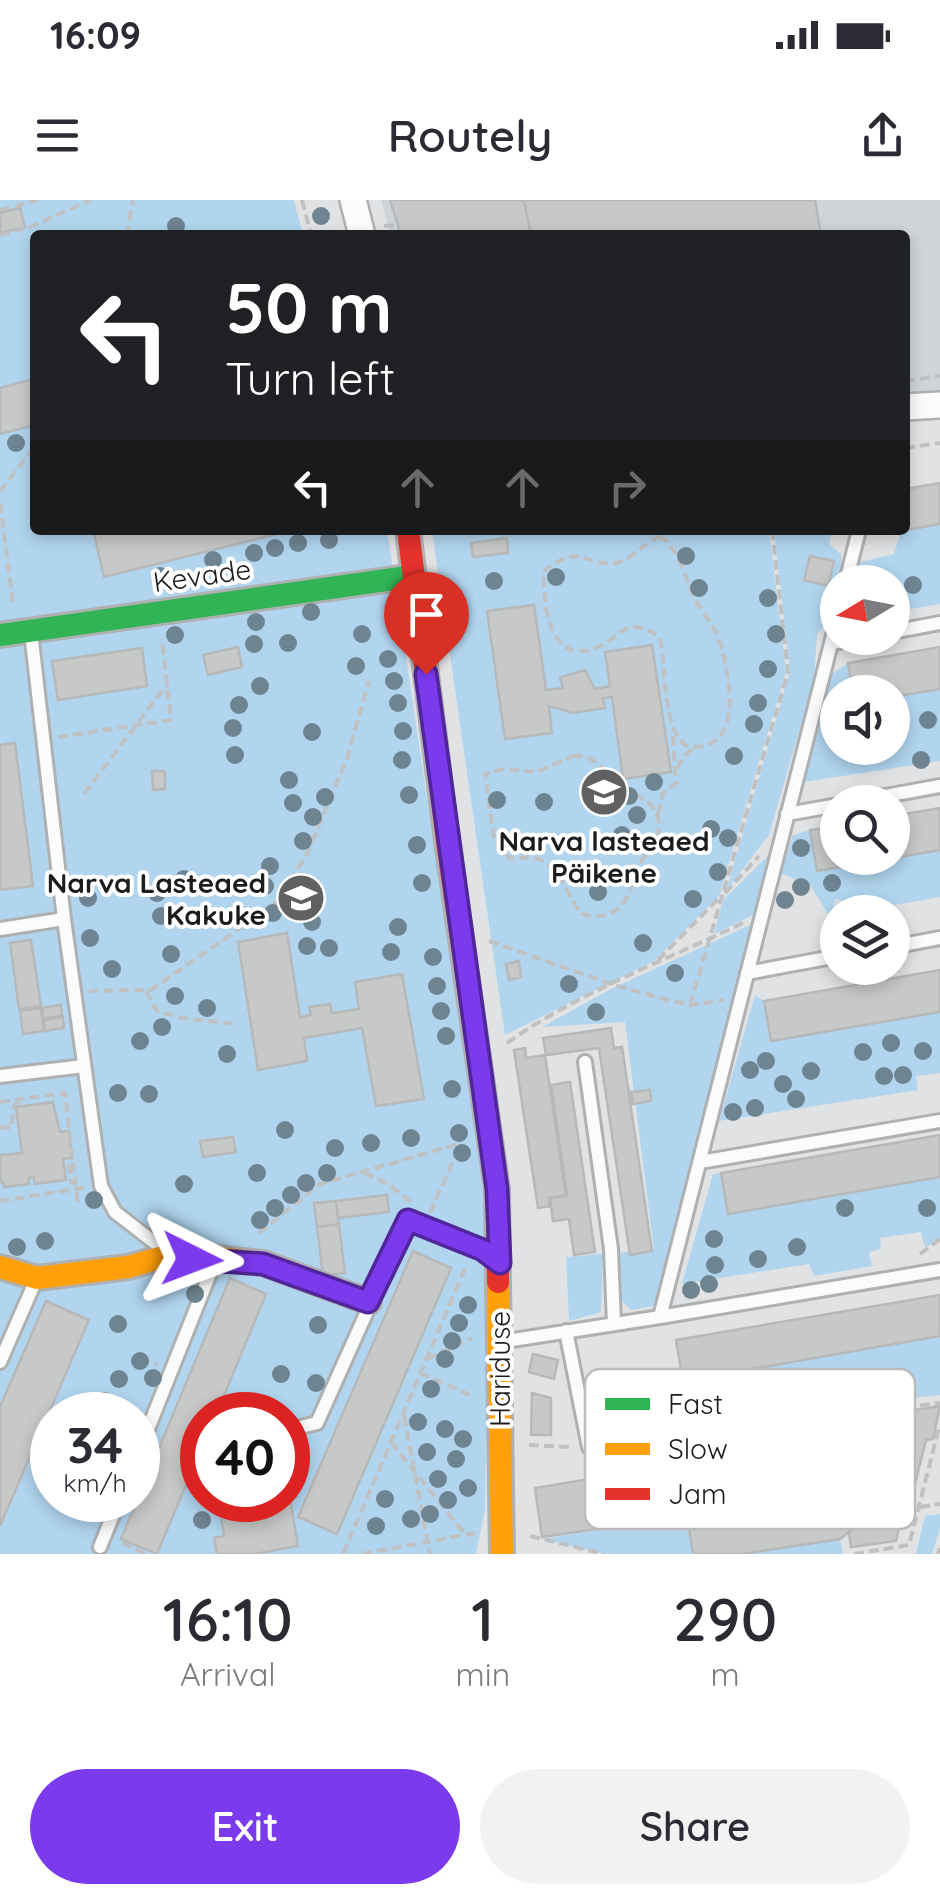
<!DOCTYPE html>
<html lang="en">
<head>
<meta charset="utf-8">
<style>
	body { margin:0; font-family:Quicksand,sans-serif; background:#f2f2f3; color:#2b2b33; height:100vh; display:flex; flex-direction:column; font-size:38px; white-space:nowrap }
	* { box-sizing:border-box; margin:0 }
	p { font-size:32px; color:#7c7c81 }
	.icon { flex:none; width:55px; height:55px; fill:none; stroke:currentColor; stroke-width:2; stroke-linecap:round; stroke-linejoin:round }
	.map { position:relative; height:1354px; overflow:hidden }
	.drawer { display:flex; flex-direction:column; background:#fff; flex:1 }
	.drawer>* { flex:none }
	.banner { position:absolute; left:30px; top:30px; width:880px; height:305px; border-radius:10px; box-shadow:0 5px 15px #0003; background:#202124; color:#fff; overflow:hidden }
	.needle { width:65px; rotate:260deg }
	.fabs { position:absolute; left:820px; top:365px; display:grid; gap:20px }
	.fabs a { display:grid; place-items:center; width:90px; height:90px; border-radius:50%; background:#fff; box-shadow:0 5px 15px #0003; font-size:50px }
	.speed { position:absolute; left:30px; top:1192px; display:flex; gap:20px; font-size:50px; font-weight:700; text-align:center }
	.speed>* { display:grid; place-content:center; width:130px; height:130px; border-radius:50%; background:#fff; box-shadow:0 5px 15px #0003; line-height:1 }
	.speed small { font-size:25px; font-weight:400 }
	.speed .limit { border:15px solid #d22; background:#fff; color:#111 }
	.pin { position:absolute; display:grid; place-items:center; width:85px; height:85px; color:#fff; margin:-102px -42px; border-radius:50% 50% 50% 0; rotate:-45deg; box-shadow:0 0 10px #0007 }
	.pin .icon { rotate:45deg }
	.me { position:absolute; width:110px; margin:-55px; rotate:93deg; stroke-linejoin:round; filter:drop-shadow(0 0 8px #0008) }
	.turn { display:flex; align-items:center; gap:35px; height:210px; padding:0 30px; font-size:45px }
	.turn .icon { width:130px; height:130px; stroke-width:2.5 }
	.turn b { display:block; font-size:70px; line-height:85px }
	.lanes { display:flex; align-items:center; height:95px; padding:0 30px; background:#0003; justify-content:center; gap:50px; direction:ltr }
	.lanes .off { opacity:.35 }
	.eta { display:flex; justify-content:space-evenly; align-items:center; height:170px; text-align:center }
	.eta b { font-size:60px; font-weight:600; line-height:70px }
	.cta { display:flex; gap:20px; margin-top:auto; padding:20px 30px }
	.cta a { flex:1; height:115px; border-radius:60px; background:#7c3aed; color:#fff; font-size:40px; font-weight:600; line-height:115px; text-align:center }
	.cta a+a { background:#f2f2f3; color:#2b2b33 }
	.status { display:flex; justify-content:space-between; align-items:center; height:70px; padding:0 50px; background:#fff; direction:ltr }
	.status svg { height:28px; fill:currentColor }
	header { display:flex; justify-content:space-between; align-items:center; height:130px; padding:0 30px; background:#fff; font-size:45px; font-weight:600 }
	.map>svg:first-child { display:block }
</style>
</head>
<body>
<div class="status"><b>16:09</b><svg viewBox="0 0 49 12"><path d="M0 12V9h3v3zM5 12V6h3v6zM10 12V3h3v9zM15 12V0h3v12zM26 1h20v11H26zM47 4h2v5h-2z"/></svg></div>
<header><svg class="icon" aria-label="menu" viewBox="0 0 24 24"><path d="M4 6h16M4 12h16M4 18h16"/></svg>Routely<svg class="icon" aria-label="share" viewBox="0 0 24 24"><path d="M12 15V3M7 8l5-5 5 5M5 13v7h14v-7"/></svg></header>
<div class="map">
<svg width="940" height="1354" viewBox="0 0 940 1354">
	<rect width="100%" height="100%" fill="#e0e2e3"/>
	<path fill="#cfd4d9" d="M381 0H940V208L905 212V35H391Z"/>
	<path fill="#b1d5ef" fill-rule="evenodd" d="M0 0H294L303 35H35V330H387L489 1014 485 1309 476 1354H0ZM52 1215H138V1300H52ZM202 1215H288V1300H202Z
		M940 324V404L893 412 892 382H853L858 363 894 354 901 331Z
		M432 330H769L786 472 719 696 654 761 505 835Z
		M774 330H832L829 344 841 354C844 380 837 415 817 434L814 480 769 635 726 691 790 472Z
		M848 463 853 492H838V548H892L893 497 940 489V561L804 582 832 474Z
		M810 630 818 671 940 650V697L878 708 835 699 831 719 811 686 780 673 793 635Z
		M770 654 755 714 714 734 723 700Z
		M752 724 671 1043 660 1098 653 1106 631 1110 622 1101 619 1053 654 1049 625 822 542 827 613 788Z
		M755 795 764 801 771 841 940 812V873L916 876 918 890 719 921Z
		M721 973 729 1013 940 977V1040L925 1047 921 1032 880 1038 881 1049 869 1052 872 1066 814 1076 809 1064 682 1084 713 974Z
		M603 1054 601 1112 569 1121 566 1057Z
		M940 1136V1195L887 1200 882 1177 690 1202 683 1181Z
		M940 1314V1328L932 1354H916L925 1316Z
		M687 1316 693 1354H604L542 1339Z
		M840 1339 843 1354H743Z"/>
	<path fill="#c7c9c9" stroke="#b7b8b9" stroke-width="2.5" d="M390 0H524L531 35H401Z
		M524 0H815L821 35H531Z
		M20 8 25 27 0 33V13Z
		M34 179 35 225 0 234V188Z
		M940 283V324L901 331 905 330V289Z
		M109 330H293L104 377 94 334Z
		M507 338 508 353 473 357 471 343Z
		M810 356 834 361 828 386 804 380Z
		M534 405 546 490 563 488 560 477 585 470 595 489 610 486 605 452 652 445 671 572 623 579 612 497 603 498 605 508 573 513 549 506 552 533 505 539 487 411Z
		M238 447 242 467 208 475 203 455Z
		M940 447V489L892 497V492H853L848 463Z
		M142 448 147 486 58 500 52 461Z
		M15 543 33 686 0 690V545Z
		M152 571H165V589L153 590Z
		M940 608V650L817 671 810 630 838 626V658H892V616Z
		M287 733 300 817 311 815 309 807 330 804 332 813 359 809 355 782 402 774 424 899 376 906 362 828 304 838 307 861 258 870 238 742Z
		M31 740 41 806 19 809 10 743Z
		M519 761 521 777 509 780 506 764Z
		M940 770V812L771 841 764 801Z
		M61 805 62 816 43 818 42 808Z
		M41 808 44 831 23 834 20 811Z
		M63 817 64 828 45 831 44 820Z
		M611 828 614 848 622 847 652 1051 630 1055 599 848 546 855 543 838Z
		M525 848 526 858 545 855 566 995 549 998 550 1006 538 1008 514 850Z
		M570 882 595 1052 574 1055 569 1019 553 1021 550 998 567 996 551 885Z
		M650 890 651 901 633 904 631 892Z
		M53 902 60 932 69 931 72 958 63 959 66 980 35 984 34 977 28 978 29 984 4 987 3 982H0V955L22 953 16 907Z
		M940 935V977L728 1014 721 973Z
		M233 937 236 952 203 957 200 941Z
		M387 995 389 1012 338 1018 336 1001Z
		M336 1001 339 1024 317 1027 314 1003Z
		M339 1024 345 1073 323 1076 317 1027Z
		M413 1051 451 1068 337 1334 298 1317Z
		M230 1078 266 1094 216 1215H202V1247L157 1354 121 1339Z
		M940 1095V1136L683 1181 676 1140Z
		M46 1101 89 1120 0 1326V1207Z
		M533 1154 558 1160 554 1179 529 1172Z
		M532 1193 551 1198V1235H531Z
		M940 1206 933 1239 926 1240 912 1296 914 1316 901 1319 896 1341 851 1347 849 1332 861 1323 849 1256 799 1264 794 1229Z
		M288 1248 296 1297 290 1298 298 1346 254 1354H217L214 1338 224 1336 219 1300H288Z
		M849 1256 861 1323 840 1339 743 1354H693L687 1316 542 1337 535 1288 693 1262 700 1300 758 1290 760 1300 804 1292 799 1264Z"/>
	<g fill="none" stroke-linecap="round" stroke-linejoin="round">
		<g stroke="#aeb0b1" stroke-width="18">
			<path id="lane" d="M846 382 859 330
				M31 432 64 719 101 986 115 1012 164 1050
				M892 432 940 423
				M831 443 861 438
				M852 602 940 586
				M787 614 838 605
				M0 729 64 719
				M892 747 940 738
				M747 773 838 756
				M585 862 611 1049 614 1124
				M0 876 84 866
				M700 962 940 921
				M660 1117 940 1070
				M566 1131 589 1247 879 1195
				M500 1142 660 1117 838 416
				M0 1162 35 1082
				M288 1230 317 1223 408 1020 483 1050 494 1059
				M138 1254 215 1061
				M100 1347 119 1300"/>
		</g>
		<g stroke="#aeb0b1" stroke-width="30">
			<path id="street" d="M353 0 362 35
				M905 207 940 205"/>
		</g>
		<g stroke="#aeb0b1" stroke-width="28">
			<path id="fast" d="M0 435 414 376"/>
		</g>
		<g stroke="#aeb0b1" stroke-width="28">
			<path id="slow" d="M0 1067 37 1078 128 1067 170 1055 217 1058 263 1063 369 1102
				M498 1082 502 1354"/>
		</g>
		<g stroke="#aeb0b1" stroke-width="28">
			<path id="jam" d="M408 330 448 649 497 989 498 1082"/>
		</g>
		<path stroke="#c0c1c2" stroke-width="4" stroke-dasharray="10 5" stroke-linecap="butt" d="M302 0 311 35
			M0 10 39 0
			M384 26 397 25
			M0 35 30 27 91 0
			M127 35 133 0
			M905 181 940 176
			M905 248 940 243
			M0 291 35 246
			M0 303 13 403
			M659 337C676 342 686 379 693 395 701 412 715 425 720 443 731 478 744 555 687 546 662 531 666 466 660 438 626 412 620 439 596 448 548 466 543 403 544 371 582 340 589 370 619 362 635 357 644 343 659 337Z
			M58 537 171 520 162 439
			M573 556C596 554 603 571 617 584 632 598 650 595 658 617 664 636 651 643 643 659 628 687 629 725 582 714 567 698 559 661 534 658 526 656 518 659 509 658L494 639 485 574 503 569 537 572Z
			M678 569 681 559 692 549
			M84 594 168 483
			M658 614 663 593 676 583 673 536
			M725 693 759 656
			M489 741 611 784 667 800 690 805 724 800
			M658 760 718 699
			M89 791 151 790 276 703 306 656 347 558 369 481
			M146 791 157 811 182 818 235 824
			M690 805 788 472 772 330
			M507 843C579 792 664 761 743 723
			M0 902 65 893 78 1005
			M0 927 11 928 14 906 21 900
			M69 964 71 982H75
			M364 973 388 984 411 1002
			M0 1001 84 988
			M430 1013 461 944
			M259 1033 320 984 462 943
			M920 1054 940 1039
			M140 1158 157 1165
			M427 1159 472 1138
			M420 1173 470 1195
			M890 1209 940 1203
			M404 1216 430 1354
			M391 1242 465 1334
			M529 1245 570 1247
			M920 1307 940 1304
			M530 1336 604 1354
			M122 1343 145 1354
			M343 1354 467 1064
			M362 1354 475 1333
			M854 1354 909 1345 940 1224
			M938 1354 940 1348"/>
		<use href="#lane" stroke="#fafbfb" stroke-width="12"/>
		<use href="#street" stroke="#fafbfb" stroke-width="25"/>
		<use href="#fast" stroke="#30b455" stroke-width="22"/>
		<use href="#slow" stroke="#ff9f0a" stroke-width="22"/>
		<use href="#jam" stroke="#e5322d" stroke-width="22"/>
	</g>
	<g fill="#6f8491">
		<circle cx="321" cy="16" r="9"/>
		<circle cx="176" cy="26" r="9"/>
		<circle cx="16" cy="243" r="9"/>
		<circle cx="329" cy="340" r="9"/>
		<circle cx="298" cy="343" r="9"/>
		<circle cx="275" cy="348" r="9"/>
		<circle cx="254" cy="353" r="9"/>
		<circle cx="686" cy="356" r="9"/>
		<circle cx="213" cy="360" r="9"/>
		<circle cx="160" cy="376" r="9"/>
		<circle cx="556" cy="377" r="9"/>
		<circle cx="494" cy="381" r="9"/>
		<circle cx="913" cy="385" r="9"/>
		<circle cx="699" cy="388" r="9"/>
		<circle cx="768" cy="398" r="9"/>
		<circle cx="311" cy="412" r="9"/>
		<circle cx="256" cy="422" r="9"/>
		<circle cx="362" cy="434" r="9"/>
		<circle cx="776" cy="434" r="9"/>
		<circle cx="175" cy="435" r="9"/>
		<circle cx="288" cy="443" r="9"/>
		<circle cx="254" cy="444" r="9"/>
		<circle cx="388" cy="459" r="9"/>
		<circle cx="356" cy="466" r="9"/>
		<circle cx="768" cy="469" r="9"/>
		<circle cx="394" cy="481" r="9"/>
		<circle cx="260" cy="486" r="9"/>
		<circle cx="398" cy="503" r="9"/>
		<circle cx="758" cy="503" r="9"/>
		<circle cx="239" cy="505" r="9"/>
		<circle cx="928" cy="520" r="9"/>
		<circle cx="754" cy="524" r="9"/>
		<circle cx="233" cy="528" r="9"/>
		<circle cx="403" cy="531" r="9"/>
		<circle cx="312" cy="532" r="9"/>
		<circle cx="235" cy="555" r="9"/>
		<circle cx="734" cy="556" r="9"/>
		<circle cx="402" cy="560" r="9"/>
		<circle cx="921" cy="560" r="9"/>
		<circle cx="289" cy="580" r="9"/>
		<circle cx="654" cy="582" r="9"/>
		<circle cx="409" cy="595" r="9"/>
		<circle cx="629" cy="596" r="9"/>
		<circle cx="325" cy="597" r="9"/>
		<circle cx="497" cy="600" r="9"/>
		<circle cx="544" cy="602" r="9"/>
		<circle cx="293" cy="603" r="9"/>
		<circle cx="637" cy="615" r="9"/>
		<circle cx="313" cy="617" r="9"/>
		<circle cx="711" cy="629" r="9"/>
		<circle cx="622" cy="635" r="9"/>
		<circle cx="728" cy="638" r="9"/>
		<circle cx="303" cy="641" r="9"/>
		<circle cx="417" cy="645" r="9"/>
		<circle cx="801" cy="648" r="9"/>
		<circle cx="270" cy="666" r="9"/>
		<circle cx="718" cy="672" r="9"/>
		<circle cx="184" cy="679" r="9"/>
		<circle cx="422" cy="683" r="9"/>
		<circle cx="832" cy="683" r="9"/>
		<circle cx="265" cy="686" r="9"/>
		<circle cx="801" cy="687" r="9"/>
		<circle cx="598" cy="692" r="9"/>
		<circle cx="157" cy="693" r="9"/>
		<circle cx="88" cy="698" r="9"/>
		<circle cx="693" cy="699" r="9"/>
		<circle cx="785" cy="700" r="9"/>
		<circle cx="273" cy="713" r="9"/>
		<circle cx="242" cy="715" r="9"/>
		<circle cx="161" cy="716" r="9"/>
		<circle cx="312" cy="722" r="9"/>
		<circle cx="398" cy="727" r="9"/>
		<circle cx="90" cy="738" r="9"/>
		<circle cx="643" cy="743" r="9"/>
		<circle cx="307" cy="746" r="9"/>
		<circle cx="329" cy="748" r="9"/>
		<circle cx="391" cy="752" r="9"/>
		<circle cx="171" cy="754" r="9"/>
		<circle cx="433" cy="757" r="9"/>
		<circle cx="112" cy="769" r="9"/>
		<circle cx="675" cy="773" r="9"/>
		<circle cx="569" cy="784" r="9"/>
		<circle cx="437" cy="786" r="9"/>
		<circle cx="175" cy="796" r="9"/>
		<circle cx="207" cy="808" r="9"/>
		<circle cx="441" cy="811" r="9"/>
		<circle cx="596" cy="812" r="9"/>
		<circle cx="162" cy="827" r="9"/>
		<circle cx="446" cy="836" r="9"/>
		<circle cx="140" cy="841" r="9"/>
		<circle cx="891" cy="843" r="9"/>
		<circle cx="923" cy="851" r="9"/>
		<circle cx="863" cy="852" r="9"/>
		<circle cx="227" cy="854" r="9"/>
		<circle cx="766" cy="861" r="9"/>
		<circle cx="750" cy="870" r="9"/>
		<circle cx="811" cy="871" r="9"/>
		<circle cx="903" cy="875" r="9"/>
		<circle cx="884" cy="876" r="9"/>
		<circle cx="783" cy="884" r="9"/>
		<circle cx="452" cy="889" r="9"/>
		<circle cx="118" cy="893" r="9"/>
		<circle cx="149" cy="894" r="9"/>
		<circle cx="796" cy="899" r="9"/>
		<circle cx="755" cy="908" r="9"/>
		<circle cx="733" cy="912" r="9"/>
		<circle cx="285" cy="930" r="9"/>
		<circle cx="459" cy="933" r="9"/>
		<circle cx="411" cy="938" r="9"/>
		<circle cx="371" cy="943" r="9"/>
		<circle cx="335" cy="948" r="9"/>
		<circle cx="462" cy="953" r="9"/>
		<circle cx="257" cy="973" r="9"/>
		<circle cx="327" cy="973" r="9"/>
		<circle cx="306" cy="983" r="9"/>
		<circle cx="184" cy="984" r="9"/>
		<circle cx="291" cy="995" r="9"/>
		<circle cx="94" cy="1000" r="9"/>
		<circle cx="275" cy="1008" r="9"/>
		<circle cx="845" cy="1008" r="9"/>
		<circle cx="927" cy="1008" r="9"/>
		<circle cx="260" cy="1020" r="9"/>
		<circle cx="714" cy="1039" r="9"/>
		<circle cx="45" cy="1041" r="9"/>
		<circle cx="17" cy="1047" r="9"/>
		<circle cx="797" cy="1047" r="9"/>
		<circle cx="758" cy="1059" r="9"/>
		<circle cx="715" cy="1065" r="9"/>
		<circle cx="709" cy="1084" r="9"/>
		<circle cx="691" cy="1090" r="9"/>
		<circle cx="195" cy="1094" r="9"/>
		<circle cx="468" cy="1105" r="9"/>
		<circle cx="459" cy="1123" r="9"/>
		<circle cx="118" cy="1124" r="9"/>
		<circle cx="318" cy="1125" r="9"/>
		<circle cx="452" cy="1141" r="9"/>
		<circle cx="445" cy="1159" r="9"/>
		<circle cx="140" cy="1161" r="9"/>
		<circle cx="281" cy="1174" r="9"/>
		<circle cx="153" cy="1178" r="9"/>
		<circle cx="119" cy="1179" r="9"/>
		<circle cx="316" cy="1183" r="9"/>
		<circle cx="431" cy="1189" r="9"/>
		<circle cx="104" cy="1201" r="9"/>
		<circle cx="418" cy="1222" r="9"/>
		<circle cx="445" cy="1229" r="9"/>
		<circle cx="463" cy="1239" r="9"/>
		<circle cx="427" cy="1252" r="9"/>
		<circle cx="456" cy="1259" r="9"/>
		<circle cx="438" cy="1279" r="9"/>
		<circle cx="468" cy="1288" r="9"/>
		<circle cx="385" cy="1299" r="9"/>
		<circle cx="448" cy="1300" r="9"/>
		<circle cx="430" cy="1314" r="9"/>
		<circle cx="411" cy="1319" r="9"/>
		<circle cx="202" cy="1320" r="9"/>
		<circle cx="376" cy="1326" r="9"/>
	</g>
	<g fill="none" stroke-linecap="round" stroke-linejoin="round">
		<g stroke="#51269a" stroke-width="25">
			<path id="route" d="M192 1059 263 1064 368 1102 408 1020 483 1050 500 1063 497 989 426 474"/>
		</g>
		<use href="#route" stroke="#7c3aed" stroke-width="18"/>
	</g>
	<defs>
		<g id="school-disc" transform="scale(2.5)"><circle r="9.5" fill="#606162" stroke="#fff"/><path d="M0-5L7-2L0 1L-7-2ZM-4 1L0 2.5L4 1V4Q0 6-4 4Z" fill="#fff"/></g>
	</defs>
	<g fill-rule="evenodd">
		<use href="#school-disc" x="604" y="592"/>
		<use href="#school-disc" x="301" y="698"/>
	</g>
	<g text-anchor="middle" dominant-baseline="central" stroke-width="8" stroke-linejoin="round" paint-order="stroke">
		<g font-size="28" fill="#1b1c1d" stroke="#fff">
			<text transform="translate(202 375) rotate(-8)">Kevade</text>
			<text transform="translate(499 1169) rotate(-90)">Hariduse</text>
		</g>
		<g font-size="28" font-weight="bold" fill="#1b1c1d" stroke="#fff">
			<text x="604" y="640">Narva lasteaed<tspan x="604" dy="32">Päikene</tspan></text>
			<text x="266" y="682" text-anchor="end">Narva Lasteaed<tspan x="266" dy="32">Kakuke</tspan></text>
		</g>
	</g>
	<rect x="585" y="1169" width="330" height="160" rx="15" fill="#fff" stroke="#bbb" stroke-width="2.5"/>
	<rect x="605" y="1198" width="45" height="12" fill="#30b455"/>
	<rect x="605" y="1243" width="45" height="12" fill="#ff9f0a"/>
	<rect x="605" y="1288" width="45" height="12" fill="#e5322d"/>
	<g font-size="28" fill="#1b1c1d">
		<text x="668" y="1214">Fast</text>
		<text x="668" y="1259">Slow</text>
		<text x="668" y="1304">Jam</text>
	</g>
</svg>
<div class="fabs">
<a><svg class="needle" viewBox="-14 -14 28 28"><path d="M0-13l5 13h-10z" fill="#e53935"/><path d="M0 13l5-13h-10z" fill="#7c7c81"/></svg></a>
<a><svg class="icon" aria-label="sound" viewBox="0 0 24 24"><path d="M4 9h4l5-4v14l-5-4H4zM17 9q2 3 0 6"/></svg></a>
<a><svg class="icon" aria-label="search" viewBox="0 0 24 24"><circle cx="10" cy="10" r="6"/><path d="M15 15l6 6"/></svg></a>
<a><svg class="icon" aria-label="layers" viewBox="0 0 24 24"><path d="M12 4l9 5-9 5-9-5zM3 14l9 5 9-5"/></svg></a>
</div>
<div class="speed"><div>34<small>km/h</small></div><div class="limit">40</div></div>
<div class="pin" style="left:426px;top:474px;background:#d93025"><svg class="icon" aria-label="arrive" viewBox="0 0 24 24"><path d="M6 21V4h12l-3 4 3 4H6"/></svg></div>
<svg class="me" style="left:192px;top:1059px" viewBox="-20 -20 40 40"><path d="M0-17L14 15 0 8-14 15z" fill="#7c3aed" stroke="#fff" stroke-width="4"/></svg>
<div class="banner">
<div class="turn"><svg class="icon" aria-label="left" viewBox="0 0 24 24"><path d="M17 20v-9H6M10 6l-5 5 5 5"/></svg><div><b>50 m</b>Turn left</div></div>
<div class="lanes"><svg class="icon" aria-label="left" viewBox="0 0 24 24"><path d="M17 20v-9H6M10 6l-5 5 5 5"/></svg><svg class="icon off" aria-label="ahead" viewBox="0 0 24 24"><path d="M12 20V5M6 11l6-6 6 6"/></svg><svg class="icon off" aria-label="ahead" viewBox="0 0 24 24"><path d="M12 20V5M6 11l6-6 6 6"/></svg><svg class="icon off" aria-label="right" viewBox="0 0 24 24"><path d="M7 20v-9h11M14 6l5 5-5 5"/></svg></div>
</div>
</div>
<section class="drawer">
<div class="eta">
<div><b>16:10</b><p>Arrival</p></div>
<div><b>1</b><p>min</p></div>
<div><b>290</b><p>m</p></div>
</div>
<div class="cta"><a>Exit</a><a>Share</a></div>
</section>
</body>
</html>
